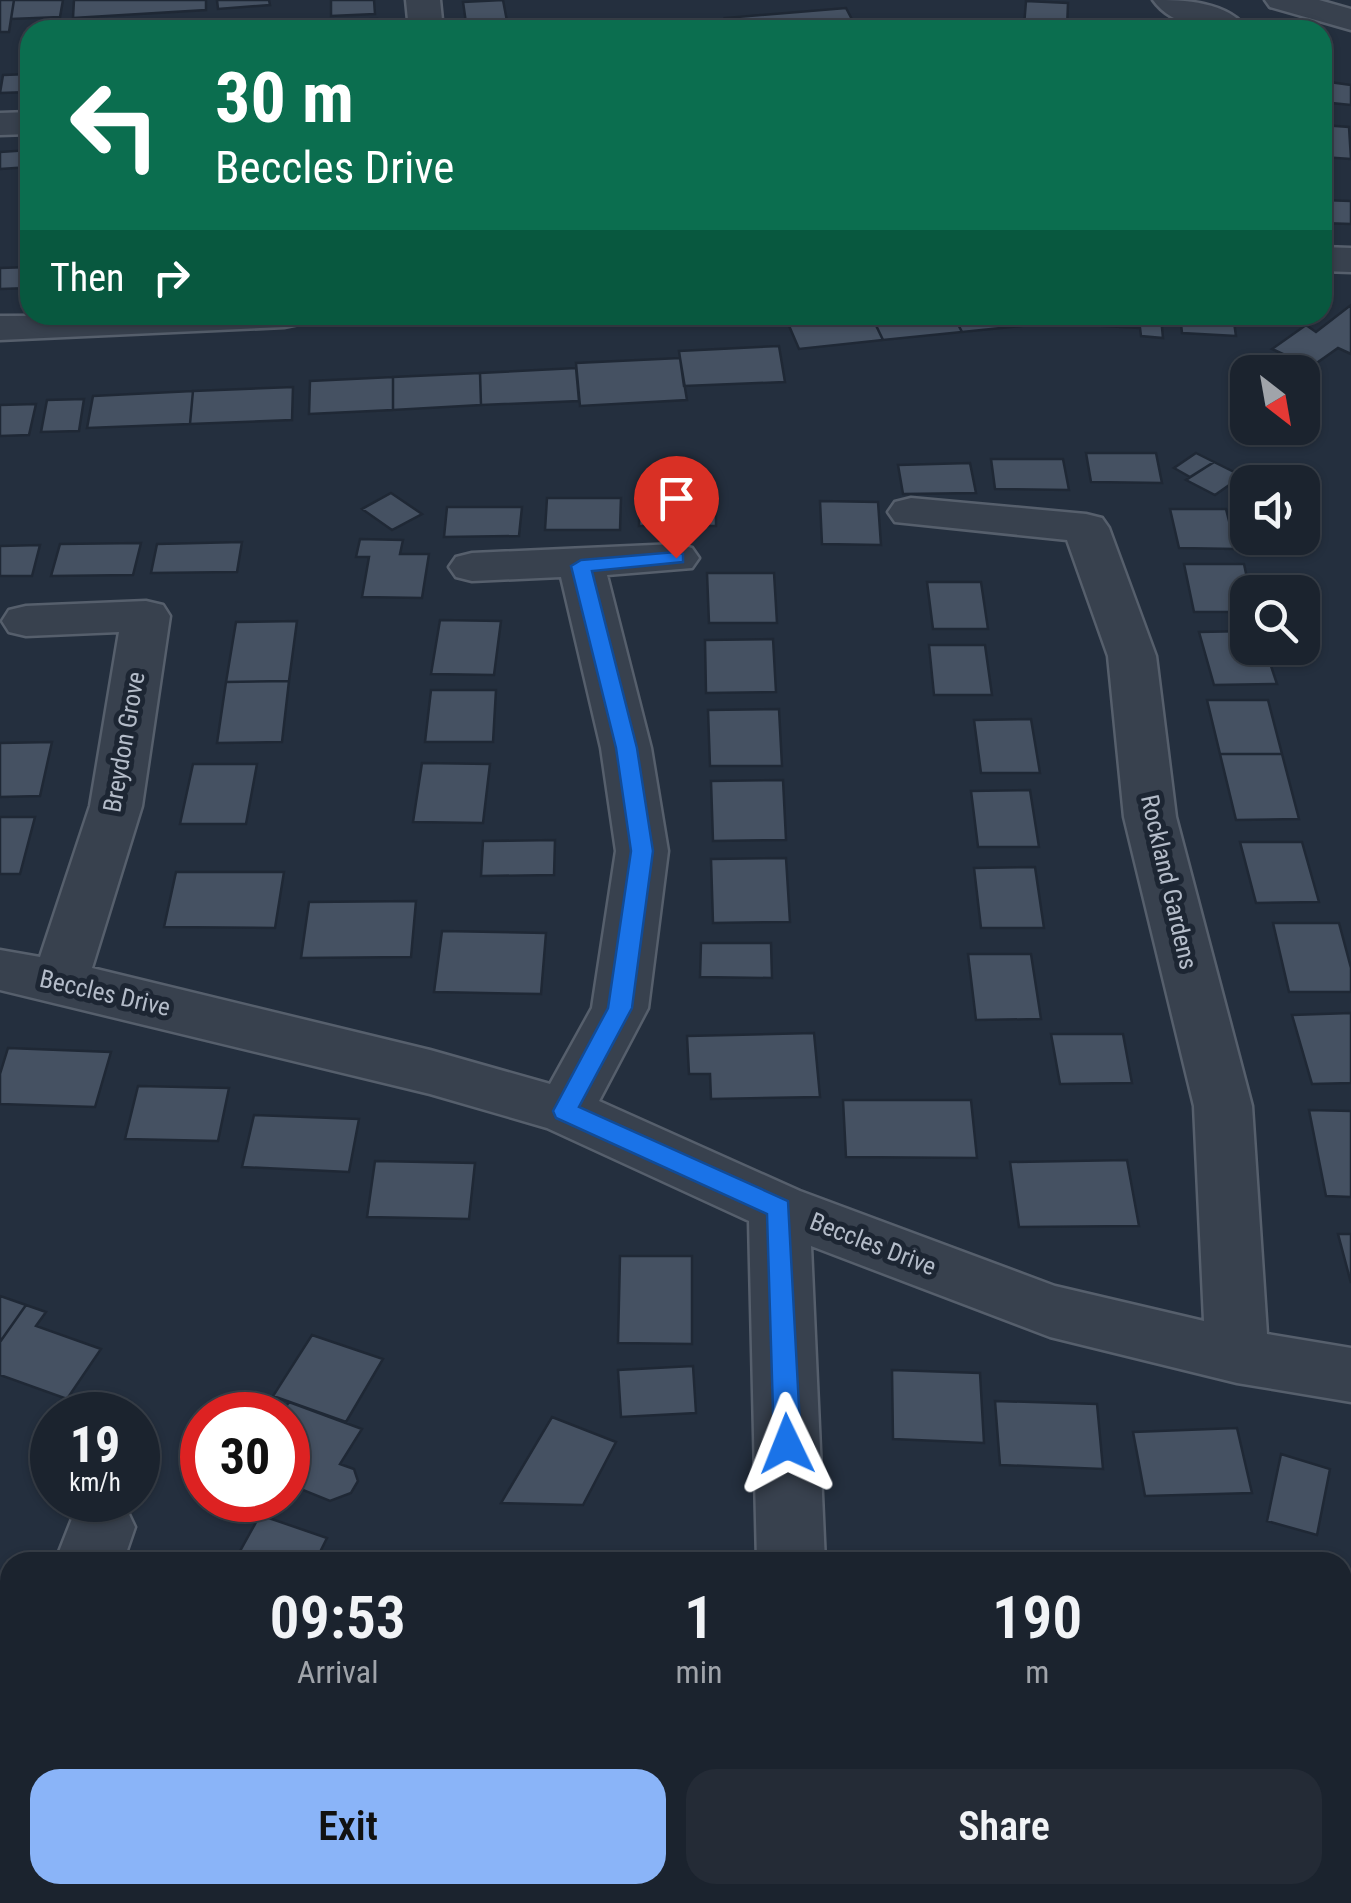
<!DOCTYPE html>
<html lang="en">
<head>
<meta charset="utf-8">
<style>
	body { margin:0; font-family:"Roboto Condensed",sans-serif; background:#242b36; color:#f1f3f6; height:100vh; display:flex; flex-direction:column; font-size:38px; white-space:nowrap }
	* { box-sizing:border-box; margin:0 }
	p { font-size:32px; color:#a0a4aa }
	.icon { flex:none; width:55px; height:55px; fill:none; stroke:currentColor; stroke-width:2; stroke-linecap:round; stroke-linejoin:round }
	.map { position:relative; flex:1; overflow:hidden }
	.side { position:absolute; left:0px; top:1552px; width:1352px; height:352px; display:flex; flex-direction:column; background:#1b232e; border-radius:30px 30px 0 0; box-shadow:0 2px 8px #0004,0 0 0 2px #39404a }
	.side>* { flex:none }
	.banner { position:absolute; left:20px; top:20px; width:1312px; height:305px; border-radius:30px; box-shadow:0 2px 8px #0004,0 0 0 2px #39404a; background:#0b6e4f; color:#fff; overflow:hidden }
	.needle { width:65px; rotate:149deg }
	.fabs { position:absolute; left:1230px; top:355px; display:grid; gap:20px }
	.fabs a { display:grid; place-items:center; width:90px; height:90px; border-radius:20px; background:#1b232e; box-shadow:0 2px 8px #0004,0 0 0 2px #39404a; font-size:50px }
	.speed { position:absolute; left:30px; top:1392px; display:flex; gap:20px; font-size:50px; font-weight:700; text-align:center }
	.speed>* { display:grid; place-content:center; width:130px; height:130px; border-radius:50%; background:#1b232e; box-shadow:0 2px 8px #0004,0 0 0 2px #39404a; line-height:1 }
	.speed small { font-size:25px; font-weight:400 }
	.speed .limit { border:15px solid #d22; background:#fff; color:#111 }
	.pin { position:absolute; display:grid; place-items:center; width:85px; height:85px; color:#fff; margin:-102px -42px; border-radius:50% 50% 50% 0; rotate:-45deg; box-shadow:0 0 10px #0007 }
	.pin .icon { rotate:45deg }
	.me { position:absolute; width:110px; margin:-55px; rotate:358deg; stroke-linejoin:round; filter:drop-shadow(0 0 8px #0008) }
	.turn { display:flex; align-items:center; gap:35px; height:210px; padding:0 30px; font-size:45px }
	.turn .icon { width:130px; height:130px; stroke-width:2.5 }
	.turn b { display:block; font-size:70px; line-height:85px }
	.then { display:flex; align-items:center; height:95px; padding:0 30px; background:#0003; gap:20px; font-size:38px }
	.eta { display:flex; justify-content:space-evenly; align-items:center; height:170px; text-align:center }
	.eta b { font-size:60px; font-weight:600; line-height:70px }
	.cta { display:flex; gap:20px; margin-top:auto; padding:20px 30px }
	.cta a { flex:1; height:115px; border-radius:30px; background:#8ab4f8; color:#111; font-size:40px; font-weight:600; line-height:115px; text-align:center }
	.cta a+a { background:#242b36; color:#f1f3f6 }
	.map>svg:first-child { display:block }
</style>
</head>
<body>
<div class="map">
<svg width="1351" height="1903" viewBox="0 0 1351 1903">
	<rect width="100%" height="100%" fill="#242f3e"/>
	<path fill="#455162" stroke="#1f2835" stroke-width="2.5" d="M0 0H14L9 32H0Z
		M14 0H63L60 17 11 19Z
		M74 0H206V10L73 18Z
		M217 0H269L270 5 218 9Z
		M331 0H374L375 14 331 16Z
		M503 0 507 21 466 23 463 2Z
		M1026 1 1068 3 1067 29 1024 26Z
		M846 8 856 27 730 30 725 18Z
		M377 19V30H338V20Z
		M30 74V92L0 93 3 75Z
		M1322 81 1351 85V105L1322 102Z
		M1322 125 1349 127 1351 159 1322 157Z
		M30 150V167L0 169V152Z
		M1322 200 1351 201V224L1322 223Z
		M30 267V288L0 289V268Z
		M1351 305V354L1338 348 1311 367 1272 349 1306 325 1316 332Z
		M871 315H953L962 332 883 340Z
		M871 315 883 340 799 349 787 321Z
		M953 315H1026L1031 325 962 332Z
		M1051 315H1105L1106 326 1052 324Z
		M1105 315H1180V318L1161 317 1163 338 1141 336 1140 328 1106 326Z
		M1180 315H1233L1236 336 1182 333Z
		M779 346 785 382 684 386 679 351Z
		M680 358 687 400 580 406 576 363Z
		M576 368 579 401 481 405 480 373Z
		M480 373 481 405 393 410V377Z
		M393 377V410L309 414 310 381Z
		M293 387 292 420 190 424 193 391Z
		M193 391 190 424 87 428 93 396Z
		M84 399 79 431 41 432 47 400Z
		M36 404 29 435 0 436V405Z
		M1086 453H1156L1162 483 1091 482Z
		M1196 453 1214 462 1190 477 1174 468Z
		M991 459H1063L1069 490 995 489Z
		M1214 462 1242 476 1215 495 1186 480Z
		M970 463 976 493 903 494 898 465Z
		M391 493 422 514 392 530 362 509Z
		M640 494H716V526H639Z
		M547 498H621L620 530H545Z
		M820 501 878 502 881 545 822 544Z
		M447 507H522L519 536 444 537Z
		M1170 509H1226L1236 549 1179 548Z
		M360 539 403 540 400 554H429L422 598 362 597 369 557H356Z
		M242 542 237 572 151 573 157 544Z
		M141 543 133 575 51 576 60 544Z
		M40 545 32 576H0V546Z
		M1184 564H1244L1250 592 1248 612H1194Z
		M707 573H774L777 623H709Z
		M927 582H981L988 629H933Z
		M440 620 501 621 494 675 431 674Z
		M297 621 289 681 226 682 236 622Z
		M1248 631V648H1265L1277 684 1214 685 1199 632Z
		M773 639 776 692 706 693 705 640Z
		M929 645H985L992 695H934Z
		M289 681 282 742 217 743 226 682Z
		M431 690H496L493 742H425Z
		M1207 700H1268L1282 754H1220Z
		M779 709 782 766H710L708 710Z
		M1031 719 1040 773H981L974 720Z
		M52 742 40 796 0 797V743Z
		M1220 754H1282L1299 819 1236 820Z
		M422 763 490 764 483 823 413 822Z
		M193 764H257L246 824H180Z
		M783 780 786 840 713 841 711 781Z
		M1030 790 1039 847H978L971 791Z
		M0 817H35L20 874H0Z
		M555 840 554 875 481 876 483 841Z
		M1240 842H1302L1319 902 1256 903Z
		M786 858 790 922 713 923 711 859Z
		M1035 867 1044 928H981L974 868Z
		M176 872H284L275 928 164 927Z
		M416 901 411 957 301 958 309 902Z
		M1273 923H1339L1351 968V992H1289Z
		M442 931 546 933 541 994 434 992Z
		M701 943H771L772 978 700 977Z
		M968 954H1031L1041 1019 976 1020Z
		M1351 1013V1083L1312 1084 1292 1015Z
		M814 1033 820 1097 711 1099 710 1074H689L687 1036Z
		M1051 1034H1123L1132 1083 1060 1084Z
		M8 1048 111 1052 95 1107 0 1104V1074Z
		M138 1086 229 1088 218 1141 125 1139Z
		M843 1100H971L977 1158 846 1157Z
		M1309 1110 1351 1111V1197L1326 1196Z
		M254 1115 359 1119 349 1172 242 1167Z
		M1127 1160 1139 1226 1019 1227 1010 1162Z
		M375 1161 475 1163 469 1219 367 1217Z
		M1338 1234H1351V1283Z
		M620 1256H692V1344L618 1343Z
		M0 1296 26 1305 0 1342Z
		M26 1305 46 1312 36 1326 101 1349 67 1399 0 1375V1342Z
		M312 1335 383 1359 346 1422 273 1396Z
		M693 1366 696 1413 621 1417 618 1370Z
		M892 1370 980 1373 984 1443 893 1439Z
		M995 1401 1097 1404 1103 1469 1000 1465Z
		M289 1402 362 1429 340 1464 354 1469 358 1481 351 1493 330 1501 288 1484V1415H280Z
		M552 1417 616 1442 583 1505 501 1503Z
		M1237 1428 1252 1493 1145 1496 1133 1432Z
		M1281 1454 1330 1469 1317 1535 1267 1521Z
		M260 1515 327 1538 315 1562H234Z
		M611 1554V1562H528V1555Z
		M87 1895H180L176 1903H82Z
		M323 1895H357L368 1903H318Z
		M1117 1895H1207L1205 1903H1115Z"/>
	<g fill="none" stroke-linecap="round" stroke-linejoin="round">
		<g stroke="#565f6c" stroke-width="5">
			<path id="minor" d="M406 0H440L443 30H409Z
				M1153 0C1184 0 1228 1 1248 30 1217 30 1173 29 1153 0Z
				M1265 0H1319L1351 9V30L1270 7Z
				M30 112V134L0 135V113Z
				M1322 247 1351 248V272L1322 271Z
				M305 315 299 324 284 327 0 340V316Z
				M911 498 1086 514 1102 518 1109 528 1156 656 1176 817 1252 1106 1267 1334 1351 1348V1402L1237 1383 1050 1337 811 1246 825 1562H757L749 1221 547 1128 430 1094 0 990V950L40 957 90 806 119 632 26 636 9 632 2 621 9 610 26 606 146 601 163 605 170 616 142 806 92 968 430 1050 550 1084 592 1008 616 851 601 748 561 577 472 581 456 577 449 567 456 557 472 553 676 544 692 548 699 558 692 568 607 575 651 748 668 851 648 1008 599 1101 800 1191 1055 1286 1204 1321 1194 1106 1124 817 1108 656 1067 540 895 522 888 512 895 502Z
				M93 1500 125 1506 135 1527 123 1562H55L77 1506Z
				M10 1781V1882L0 1886V1785Z"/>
		</g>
		<use href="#minor" fill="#38414e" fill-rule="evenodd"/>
	</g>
	<path fill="#1a73e8" stroke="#114b97" stroke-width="2.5" d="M676 552 683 554V562L592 571 637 748 653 851 632 1008 579 1107 788 1201 801 1444 797 1453H778L774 1444 767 1214 556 1118 553 1111 608 1008 631 851 616 748 571 566 581 560Z"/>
	<g text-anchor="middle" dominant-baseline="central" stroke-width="10" stroke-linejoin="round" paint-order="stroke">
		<g font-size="25" fill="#b4bcc9" stroke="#1d2633">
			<text transform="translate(124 742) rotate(-80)">Breydon Grove</text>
			<text transform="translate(1169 882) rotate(77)">Rockland Gardens</text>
			<text transform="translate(105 993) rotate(13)">Beccles Drive</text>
			<text transform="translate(873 1244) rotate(21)">Beccles Drive</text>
		</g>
	</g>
</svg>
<div class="fabs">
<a><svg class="needle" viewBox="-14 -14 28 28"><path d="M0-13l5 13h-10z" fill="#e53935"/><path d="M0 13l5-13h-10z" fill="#a0a4aa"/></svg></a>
<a><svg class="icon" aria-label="sound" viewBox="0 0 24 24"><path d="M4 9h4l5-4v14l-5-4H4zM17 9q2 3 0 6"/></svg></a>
<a><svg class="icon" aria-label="search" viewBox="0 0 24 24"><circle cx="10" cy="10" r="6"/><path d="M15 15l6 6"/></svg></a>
</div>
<div class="speed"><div>19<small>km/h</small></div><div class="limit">30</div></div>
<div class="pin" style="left:676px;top:558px;background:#d93025"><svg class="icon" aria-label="arrive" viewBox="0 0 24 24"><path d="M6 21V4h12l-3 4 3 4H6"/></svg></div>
<svg class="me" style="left:787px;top:1444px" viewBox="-20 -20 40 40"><path d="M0-17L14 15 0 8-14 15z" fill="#1a73e8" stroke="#fff" stroke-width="4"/></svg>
<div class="banner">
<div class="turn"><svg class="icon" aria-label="left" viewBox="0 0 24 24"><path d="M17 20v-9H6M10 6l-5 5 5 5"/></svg><div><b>30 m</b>Beccles Drive</div></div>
<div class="then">Then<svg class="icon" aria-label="right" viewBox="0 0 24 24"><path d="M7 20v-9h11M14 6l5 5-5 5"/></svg></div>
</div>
<section class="side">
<div class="eta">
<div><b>09:53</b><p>Arrival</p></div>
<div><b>1</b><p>min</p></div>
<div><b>190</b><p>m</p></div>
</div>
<div class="cta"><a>Exit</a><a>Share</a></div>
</section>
</div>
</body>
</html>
